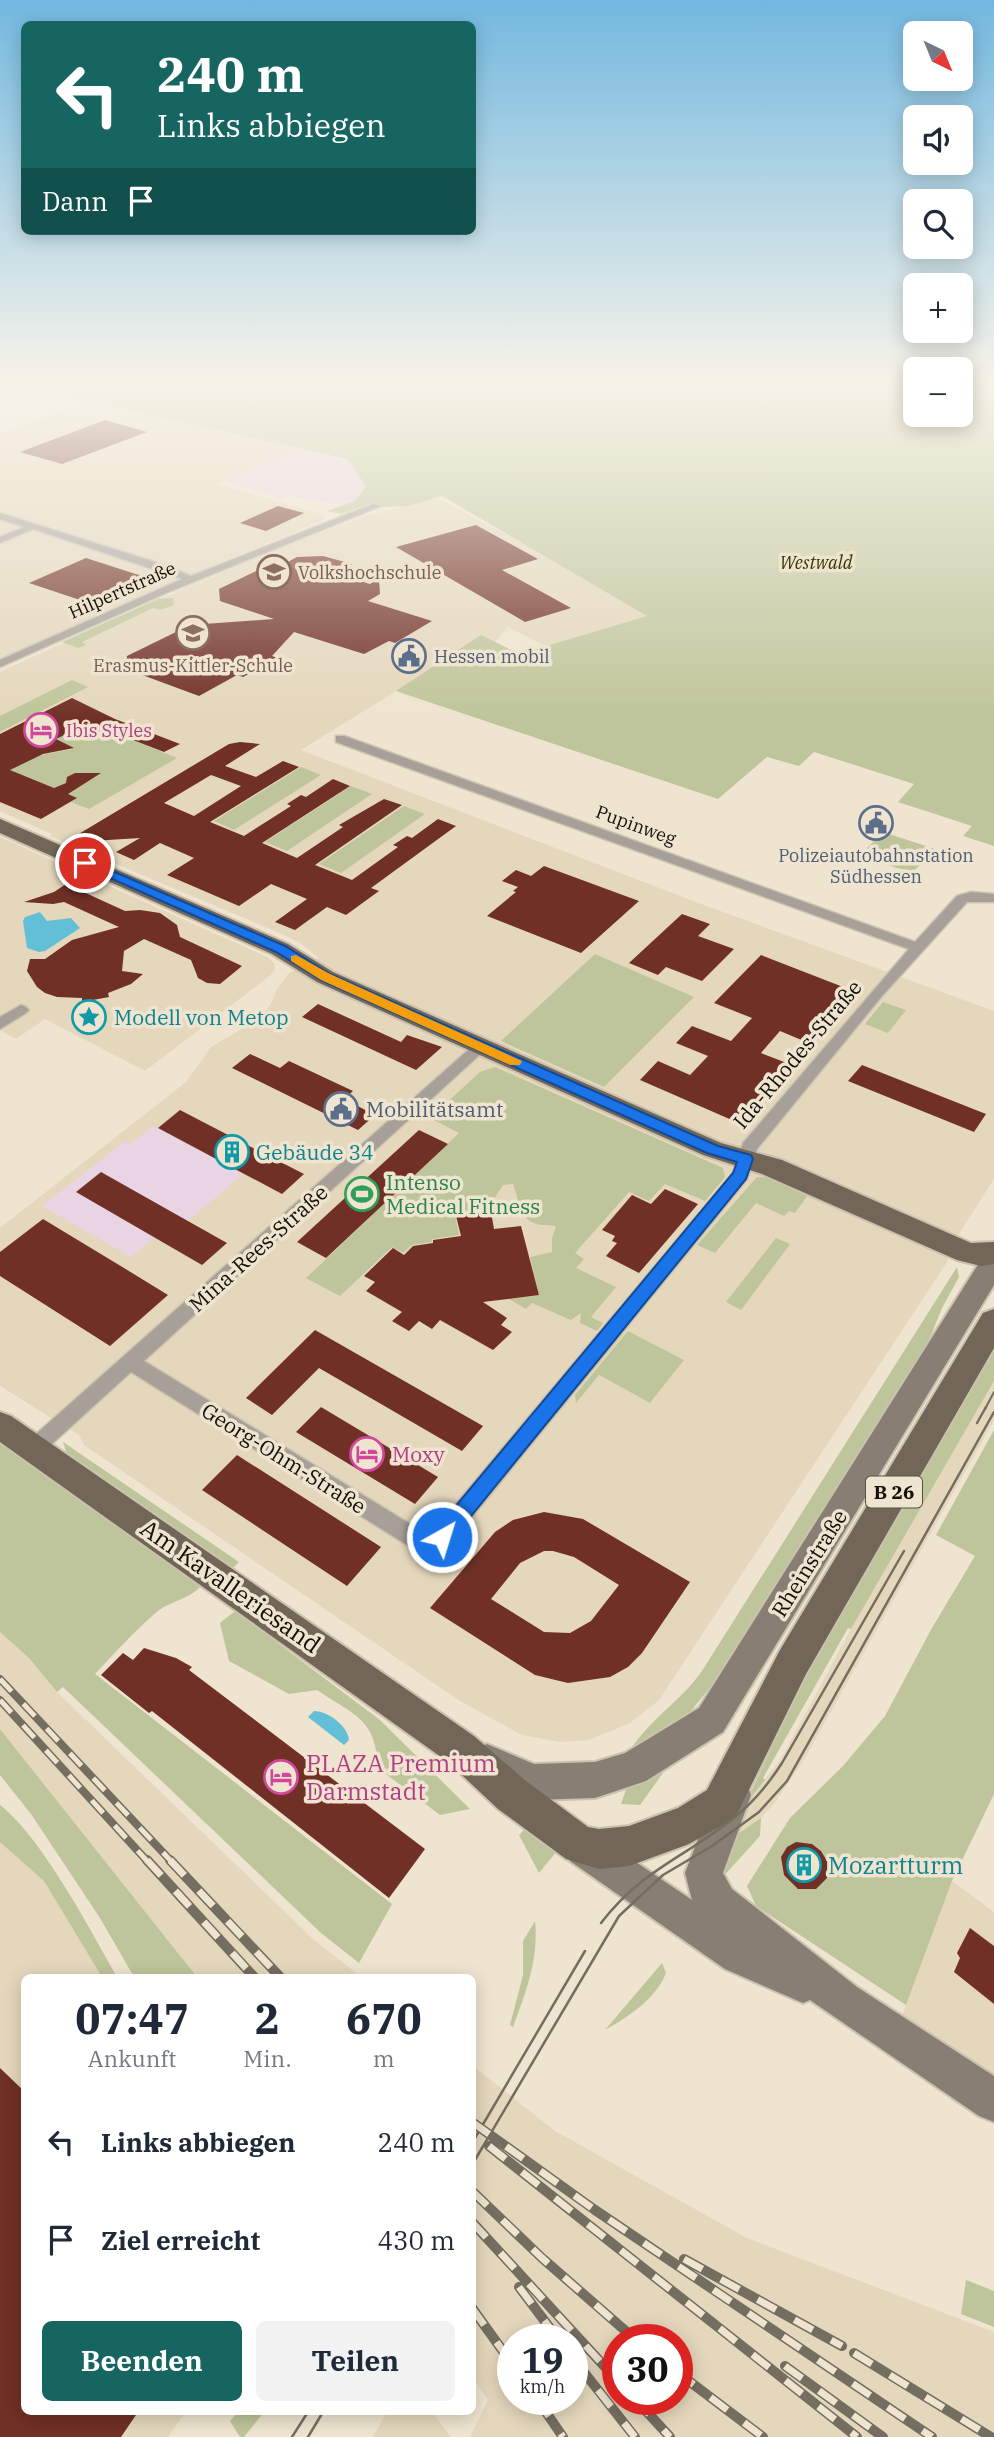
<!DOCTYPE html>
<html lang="de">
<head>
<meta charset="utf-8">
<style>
	body { margin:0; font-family:"IBM Plex Serif",serif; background:#f2f2f3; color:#1f2937; height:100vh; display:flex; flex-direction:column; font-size:26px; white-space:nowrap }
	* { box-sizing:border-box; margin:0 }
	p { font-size:23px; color:#747a83 }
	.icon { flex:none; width:38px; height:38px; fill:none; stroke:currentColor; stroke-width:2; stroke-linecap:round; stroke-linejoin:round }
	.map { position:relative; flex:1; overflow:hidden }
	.side { position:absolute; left:21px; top:1974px; width:455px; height:441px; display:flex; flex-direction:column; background:#fff; border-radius:10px; box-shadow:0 4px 18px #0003 }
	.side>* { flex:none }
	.guide { position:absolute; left:21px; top:21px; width:455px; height:214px; border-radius:10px; box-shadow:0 4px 18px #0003; background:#176561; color:#fff; overflow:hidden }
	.needle { width:46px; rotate:137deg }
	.tools { position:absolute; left:903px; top:21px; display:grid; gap:14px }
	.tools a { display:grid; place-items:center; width:70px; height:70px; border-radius:10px; background:#fff; box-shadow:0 4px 18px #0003; font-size:35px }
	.speed { position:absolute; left:497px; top:2324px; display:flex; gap:14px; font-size:35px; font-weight:700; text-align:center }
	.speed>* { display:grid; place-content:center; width:91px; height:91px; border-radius:50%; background:#fff; box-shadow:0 4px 18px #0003; line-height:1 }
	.speed small { font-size:18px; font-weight:400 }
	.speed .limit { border:10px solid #d22; background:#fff; color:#111 }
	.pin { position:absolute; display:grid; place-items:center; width:60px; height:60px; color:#fff; margin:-30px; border:4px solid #fff; border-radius:50%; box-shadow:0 2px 7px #0007 }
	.me { position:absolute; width:77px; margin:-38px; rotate:39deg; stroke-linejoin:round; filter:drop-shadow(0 0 5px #0008) }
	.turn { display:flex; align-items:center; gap:24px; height:147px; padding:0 21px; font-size:32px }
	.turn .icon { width:91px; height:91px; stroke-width:2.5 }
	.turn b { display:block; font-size:49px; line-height:60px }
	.then { display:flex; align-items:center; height:66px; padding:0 21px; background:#0003; gap:14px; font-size:26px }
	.eta { display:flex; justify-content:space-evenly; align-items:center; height:119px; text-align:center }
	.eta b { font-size:42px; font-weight:800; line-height:49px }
	.primary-button { display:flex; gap:14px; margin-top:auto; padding:14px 21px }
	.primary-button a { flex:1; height:80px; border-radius:10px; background:#176561; color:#fff; font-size:28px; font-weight:800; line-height:80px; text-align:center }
	.primary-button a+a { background:#f2f2f3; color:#1f2937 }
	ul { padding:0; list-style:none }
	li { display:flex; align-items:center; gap:21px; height:98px; padding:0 21px }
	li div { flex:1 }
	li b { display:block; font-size:26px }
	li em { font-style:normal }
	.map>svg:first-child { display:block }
</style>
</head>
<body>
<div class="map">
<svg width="994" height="2437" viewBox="0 0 994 2437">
	<rect width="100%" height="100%" fill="#eee4cf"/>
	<path fill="#e4d7bc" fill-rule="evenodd" d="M93 400 300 448 217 484 324 515 326 519 201 570 0 662V434Z
		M437 498 665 619 561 654 508 627 440 706 396 691 301 750 701 904 994 1011V1179L960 1232 947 1262 659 1700 630 1723 589 1740 560 1742 522 1735 460 1701 84 1445 79 1435 0 1386V1228L186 1082 211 1047 250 1024 270 1006 276 991 288 974 319 958 299 942 268 928 50 836 52 834 0 811V672L143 606 295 542 368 515ZM760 956 855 992 811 1043 780 1031 761 1053 792 1065 776 1084 744 1072 640 1080 690 1075 708 1056 676 1043 692 1026 731 1041 752 1018 715 1003ZM628 1331 684 1360 650 1403 599 1375Z
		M0 837 267 957 274 963 275 969 272 974 145 1071 45 1019 16 1039 0 1030Z
		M994 1381V1420L805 1758 774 1804 754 1825 735 1836 749 1796 751 1797 781 1759 851 1629Z
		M0 1632 29 1658 57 1692 314 1940 361 1977H197L0 1729Z
		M0 1804 35 1845 67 1892 117 1977 24 1978V2412H185L168 2437H0Z
		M952 1881 994 1912V2077L902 2016Z
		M473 2066 555 2131 747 2238 994 2332V2437H470L488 2400 472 2377ZM513 2340H572V2399H513ZM618 2340H677V2399H618Z
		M387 2412H432L451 2437H373Z"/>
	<path fill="#e8d4e3" d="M300 448 348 459 366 485 355 501 343 505 287 496 279 498 222 481Z
		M180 1110 255 1149 232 1168 243 1174 188 1221 179 1217 131 1257 42 1206 125 1141 130 1144 153 1126 158 1128Z"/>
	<path fill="#bfc59a" d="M0 378H915V415H961V378H994V846L963 836 972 826 898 802 914 784 814 752 799 766 767 757 718 799 396 691 481 635 520 654 647 616 442 496 408 506 384 507 372 503 341 514 327 511 355 501 366 486 347 459 10 383Z
		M173 598 174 605 160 610 153 608 82 642 86 645 78 648 62 642 158 599Z
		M72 680 88 687 0 732V716Z
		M83 726 108 740 120 735 177 758 89 809 71 802 77 798 57 790 87 773H75L67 778 68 782 54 788 0 766V763L73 749 53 740Z
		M301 767 321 775 234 830 214 821Z
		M351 786 372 794 287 851 265 842Z
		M404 806 425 814 341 873 319 864Z
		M883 832 935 849 915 870C898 871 875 862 867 848Z
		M595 954 694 997 604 1087 501 1041Z
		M883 1002 906 1010 888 1033 865 1024Z
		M495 1067 723 1168 725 1177 705 1201 665 1184 649 1201 629 1192 575 1253 584 1259 576 1268 616 1287 591 1317 603 1323 597 1331 580 1323 581 1313 571 1320 532 1303 526 1309 509 1299 539 1295 530 1257 552 1252V1238L556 1227C548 1223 542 1227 534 1223 520 1218 518 1197 513 1184L503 1185 494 1199 481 1204 482 1211 455 1215 459 1235 432 1239V1242L412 1245 403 1253 392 1247 340 1296 306 1278 459 1133 430 1118 480 1072Z
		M757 1177 771 1178 808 1195 795 1213 789 1211 784 1216 756 1203 715 1253 697 1245Z
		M776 1238 790 1244 741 1310 726 1302Z
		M957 1267 959 1277 942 1308 928 1343 716 1680 687 1716 631 1749C650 1719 681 1701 702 1671Z
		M628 1331 684 1360 650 1403 599 1375 576 1403 575 1395Z
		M994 1349V1381L851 1629 848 1628 763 1778 765 1780 751 1797 749 1796 808 1670Z
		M994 1430V1794L952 1881 906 2005 756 1906 747 1886 790 1818 843 1766 885 1716 932 1628 975 1556 936 1535Z
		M0 1442 104 1513 200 1587C189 1599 171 1601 158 1611 135 1630 115 1653 95 1674L392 1904 359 1963 321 1933 63 1687 57 1692 29 1658 0 1632Z
		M63 1442 239 1562 233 1568 72 1459 67 1454Z
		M235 1611 380 1720 470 1809 440 1815 378 1768C376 1718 355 1716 317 1690L289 1694 229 1661 220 1623Z
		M0 1729 197 1977H134L100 1918 31 1814 0 1775Z
		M656 1768 663 1773 640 1805 621 1804 629 1781Z
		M0 1805C42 1838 90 1929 117 1977H102L44 1881 0 1842Z
		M761 1818 760 1836 721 1879 735 1836Z
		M525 1829 557 1851 539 1873 519 1835Z
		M535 1921C539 1959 526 1992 513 2027L510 2025 523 1975V1941Z
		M662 1963 666 1973C656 1999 628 2017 605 2030Z
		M966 2280 994 2291V2327L961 2314Z
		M238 2412H264L244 2437H240L230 2421Z"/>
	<path fill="#62bfd5" d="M40 912 47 921 71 918 80 928 45 951 39 952 27 948 23 921 25 917Z
		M314 1711C328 1711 348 1726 349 1740L344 1745 308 1717Z"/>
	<path fill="#703025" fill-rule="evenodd" d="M105 420 147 432 62 464 20 452Z
		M278 506 304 513 266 531 240 523Z
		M476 525 538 559 502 570 571 608 525 622 396 547Z
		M323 556 352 564 334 573 370 584 379 579 380 594 368 601 432 621 395 643 389 641 364 654 294 632 272 656 278 658 243 677 237 675 199 696 126 669 127 656 178 631 185 633 204 624 274 619 220 601 219 589 260 569 269 572 297 557Z
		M86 558 145 577 89 603 29 583Z
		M72 698 115 719 180 744 164 752 120 735 108 740 83 726 56 739 74 748 43 754 10 770 54 788 66 783 67 777 75 773H101L68 794 77 798 41 819 0 802V734Z
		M240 742 260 744 225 766 256 777 283 761 299 767 210 822 244 836 291 806 287 804 301 795 306 797 333 779 350 786 262 843 297 858 343 827 339 825 384 799 402 805 315 865 352 880 398 847 393 845 407 836 412 838 438 819 456 826 371 888 379 891 346 915 327 907 295 930 275 922 307 899 271 884 239 906 167 875 194 858 160 843 134 860 116 852 140 838 92 841 77 835 229 744ZM211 775 241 786 194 816 164 803Z
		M544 866 639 901 581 953 487 916 516 892 513 891 518 887 502 881 516 870 531 876Z
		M66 884 125 911 140 910 160 913 177 925 180 937 242 966 220 984 207 983 198 978 191 960 144 939 124 951 122 971 143 974 131 984 108 993 109 997 82 1002V998L57 997 45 993 37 987 27 971 30 959H45L72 940 119 927 64 902 53 904 24 902 54 892Z
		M682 914 710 924 698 936 734 949 702 981 666 967 658 975 629 963Z
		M761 955 856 992 811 1044 780 1031 761 1053 792 1065 741 1124 640 1080 658 1061 690 1075 708 1056 676 1043 692 1026 731 1041 752 1018 714 1003Z
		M318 1004 401 1042 407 1035 442 1047 416 1070 302 1017Z
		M250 1054 280 1068 289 1061 353 1091 344 1099 375 1115 358 1130 232 1068Z
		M862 1065 986 1114 974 1132 848 1081Z
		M180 1110 255 1149 304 1174 282 1194 158 1128Z
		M419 1130 448 1144 326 1258 297 1242Z
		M101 1172 179 1216 227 1243 202 1265 76 1192Z
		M665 1189 698 1204 639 1273 606 1256 617 1243 612 1241 615 1236 602 1230 632 1195 651 1204Z
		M491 1212 494 1229 521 1226 539 1295 483 1302 507 1318 501 1325 512 1332 493 1350 440 1320 432 1329 419 1321 409 1331 392 1321 402 1312 366 1291 375 1282 364 1276 393 1248 404 1255 413 1246 433 1243V1240L461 1236 456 1216Z
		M43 1219 124 1268 168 1295 110 1346 0 1276V1252Z
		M315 1330 483 1426 462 1451 319 1368 272 1415 246 1398Z
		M321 1407 438 1477 415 1504 296 1432Z
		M237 1455 381 1547 347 1586 202 1490Z
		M544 1512 583 1519 690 1582 642 1653 628 1667 610 1677 568 1683 535 1675 430 1608 495 1532 513 1520ZM544 1551H553L574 1557 619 1585 591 1621 570 1633 544 1632 491 1599 520 1563Z
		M144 1648 176 1658 192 1667 189 1670 425 1849 389 1898 152 1711 149 1713 101 1675 123 1653 133 1660Z
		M796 1842 812 1844 821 1851 827 1861V1878L816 1889H798L784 1875 781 1857 787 1847Z
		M970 1928 994 1946V2004L954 1972 960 1958 957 1953Z
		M0 2068 24 2091V2412H138L121 2437H0Z"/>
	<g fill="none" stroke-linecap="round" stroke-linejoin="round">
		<g stroke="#cbc2af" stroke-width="3">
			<path id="street" d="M373 504 381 506 171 591 0 667V660L182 579 33 529 0 543V537L24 527 0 519V513L161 564 191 576Z
				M336 736H344L915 942 957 896 971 892 994 894V902H967L882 996 757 1149 747 1179 450 1544 432 1551 407 1545 131 1372 41 1454 34 1456 27 1454 24 1448 27 1442 476 1043 481 1041 489 1046 486 1049 144 1361 420 1530H434L733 1173 743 1143 909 949 336 742Z
				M21 1005 26 1007 29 1010 26 1013 0 1029V1017Z"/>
		</g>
		<g stroke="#cbc2af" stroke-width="4">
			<path id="secondary" d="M994 1252V1285L723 1732 646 1781 595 1798 534 1800 474 1774 469 1762 474 1750 487 1744 534 1764 595 1762 625 1753 699 1708 984 1255Z
				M733 1777 746 1782 751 1795 723 1873 732 1889 857 1987 994 2076V2122L979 2116 810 2000 803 2003 725 1969 570 1861 564 1848 570 1835 583 1829 596 1835 692 1900 685 1873 720 1782Z"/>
		</g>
		<g stroke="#cbc2af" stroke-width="4">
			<path id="primary" d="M0 819 288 944 333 972 721 1143 782 1160 971 1243 994 1242V1264L981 1266 957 1260 762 1174 703 1155 317 982 272 954 0 833Z
				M994 1309V1348L806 1674 735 1818 689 1844 629 1866 599 1869 566 1859 498 1809 448 1762 0 1442V1412L11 1416 474 1736 526 1781 588 1827 599 1829 629 1826 678 1808 707 1790 780 1650 983 1313Z"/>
		</g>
		<use href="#street" fill="#a6a098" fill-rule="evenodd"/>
		<use href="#secondary" fill="#887e73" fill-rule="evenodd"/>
		<use href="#primary" fill="#726659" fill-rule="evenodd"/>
		<path stroke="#746e60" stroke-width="2" d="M985 1409 994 1392"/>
		<path stroke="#746e60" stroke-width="2.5" d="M977 1423 986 1407
			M601 1923C643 1868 687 1857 736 1816 755 1801 769 1783 782 1763L904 1551
			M472 2143 585 1951
			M472 2165 619 1916 663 1875 712 1846 759 1812 787 1781 994 1412
			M292 2437 308 2412
			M308 2437 323 2412"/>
		<g stroke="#746e60" stroke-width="8">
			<path id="rail-far1" d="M0 1679 172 1862
				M0 1700 148 1862"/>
		</g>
		<g stroke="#746e60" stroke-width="10">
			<path id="rail" d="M147 1860 255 1978
				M170 1860 281 1978
				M472 2122 595 2210 932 2437
				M489 2146 857 2437
				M472 2191 542 2258 636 2340
				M472 2222 618 2381
				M684 2259 842 2346
				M519 2287 559 2340
				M472 2308 513 2365
				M854 2353 991 2437
				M572 2357 635 2437
				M785 2366 883 2437
				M677 2372 763 2437
				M537 2399 563 2437
				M635 2399 670 2437"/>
		</g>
		<use href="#rail-far1" stroke="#eee4cf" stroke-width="5" stroke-dasharray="17" stroke-linecap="butt"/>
		<use href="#rail" stroke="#eee4cf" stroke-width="7" stroke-dasharray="21" stroke-linecap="butt"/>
	</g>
	<linearGradient id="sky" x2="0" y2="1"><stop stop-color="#72b8e0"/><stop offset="0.53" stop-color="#f7f3e9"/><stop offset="1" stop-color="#f7f3e9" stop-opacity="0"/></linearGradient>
	<rect width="994" height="719" fill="url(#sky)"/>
	<path fill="#1a73e8" stroke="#114b97" stroke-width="2" d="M85 859 285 946 330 974 718 1146 751 1155 753 1159 746 1179 449 1543 442 1546 435 1543 432 1537 435 1531 733 1173 737 1162 707 1153 321 980 276 952 81 865V860Z"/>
	<path fill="#f59e0b" d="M296 955 330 974 522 1061 520 1065H510L321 980 291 961V956Z"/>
	<defs>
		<g id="school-ring" transform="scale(1.75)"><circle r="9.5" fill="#eee4cf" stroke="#8d6e63" stroke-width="1.5"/><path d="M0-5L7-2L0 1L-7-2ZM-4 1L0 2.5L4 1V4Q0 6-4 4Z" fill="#8d6e63"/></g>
		<g id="civic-ring" transform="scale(1.75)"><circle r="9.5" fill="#eee4cf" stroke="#5c6f8a" stroke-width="1.5"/><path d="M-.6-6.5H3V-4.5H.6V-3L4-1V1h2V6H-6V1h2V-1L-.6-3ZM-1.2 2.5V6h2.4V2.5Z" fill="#5c6f8a"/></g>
		<g id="hotel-ring" transform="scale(1.75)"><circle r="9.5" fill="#eee4cf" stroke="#d1479c" stroke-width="1.5"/><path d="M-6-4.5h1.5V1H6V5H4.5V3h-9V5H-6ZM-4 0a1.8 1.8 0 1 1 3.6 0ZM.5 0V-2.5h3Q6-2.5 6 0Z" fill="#d1479c"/></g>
		<g id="sight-ring" transform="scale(1.75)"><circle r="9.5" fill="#eee4cf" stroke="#0f9aa8" stroke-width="1.5"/><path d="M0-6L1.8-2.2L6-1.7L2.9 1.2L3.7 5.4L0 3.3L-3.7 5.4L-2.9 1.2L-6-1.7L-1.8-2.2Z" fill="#0f9aa8"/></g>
		<g id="building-ring" transform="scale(1.75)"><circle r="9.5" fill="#eee4cf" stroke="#0f9aa8" stroke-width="1.5"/><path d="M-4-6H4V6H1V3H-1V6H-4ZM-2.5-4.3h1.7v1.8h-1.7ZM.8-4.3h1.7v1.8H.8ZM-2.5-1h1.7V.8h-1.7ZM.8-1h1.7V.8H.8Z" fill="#0f9aa8"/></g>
		<g id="stadium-ring" transform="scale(1.75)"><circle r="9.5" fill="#eee4cf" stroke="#2e9e5b" stroke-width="1.5"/><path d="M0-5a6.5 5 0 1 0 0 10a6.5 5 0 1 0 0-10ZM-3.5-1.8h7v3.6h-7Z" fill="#2e9e5b"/></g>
	</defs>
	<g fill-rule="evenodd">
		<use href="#school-ring" x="274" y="572"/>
		<use href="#school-ring" x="193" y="633"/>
		<use href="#civic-ring" x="409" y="656"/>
		<use href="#hotel-ring" x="41" y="730"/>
		<use href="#civic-ring" x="876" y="823"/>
		<use href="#sight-ring" x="89" y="1017"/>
		<use href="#civic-ring" x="341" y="1109"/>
		<use href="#building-ring" x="232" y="1152"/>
		<use href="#stadium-ring" x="362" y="1194"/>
		<use href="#hotel-ring" x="367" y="1454"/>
		<use href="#hotel-ring" x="281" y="1777"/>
		<use href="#building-ring" x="804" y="1865"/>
	</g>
	<g text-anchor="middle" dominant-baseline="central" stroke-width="7" stroke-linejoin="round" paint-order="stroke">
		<g font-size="18" font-style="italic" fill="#343700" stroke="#eee4cf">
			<text x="816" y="562">Westwald</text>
		</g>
		<g font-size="18" fill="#785e54" stroke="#eee4cf" text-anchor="start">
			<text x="298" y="572">Volkshochschule</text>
			<text x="193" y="665" text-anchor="middle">Erasmus-Kittler-Schule</text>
		</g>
		<g font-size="18" fill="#131009" stroke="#eee4cf">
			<text transform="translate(122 590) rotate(-24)">Hilpertstraße</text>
			<text transform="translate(636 825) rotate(20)">Pupinweg</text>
		</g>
		<g font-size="18" fill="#4e5e75" stroke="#eee4cf" text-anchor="start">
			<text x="434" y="656">Hessen mobil</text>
			<text x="876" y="855" text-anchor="middle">Polizeiautobahnstation<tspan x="876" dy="21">Südhessen</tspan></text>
		</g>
		<g font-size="18" fill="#b23c85" stroke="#eee4cf" text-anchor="start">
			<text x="66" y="730">Ibis Styles</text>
		</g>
		<rect fill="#eee4cf" stroke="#555044" stroke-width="2" x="866" y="1476.5" width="56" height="31" rx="5"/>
		<g font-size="19" font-weight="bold" fill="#131009">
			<text x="894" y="1492">B 26</text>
		</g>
		<g font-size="21" fill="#0d838f" stroke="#eee4cf" text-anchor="start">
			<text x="114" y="1017">Modell von Metop</text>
			<text x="256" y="1152">Gebäude 34</text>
		</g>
		<g font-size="21" fill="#131009" stroke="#eee4cf">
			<text transform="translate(797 1054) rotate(-50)">Ida-Rhodes-Straße</text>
			<text transform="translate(258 1248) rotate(-42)">Mina-Rees-Straße</text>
			<text transform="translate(284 1458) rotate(32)">Georg-Ohm-Straße</text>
			<text transform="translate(809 1563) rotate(-58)">Rheinstraße</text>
		</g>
		<g font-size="21" fill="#4e5e75" stroke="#eee4cf" text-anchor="start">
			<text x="366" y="1109">Mobilitätsamt</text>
		</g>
		<g font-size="21" fill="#27864d" stroke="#eee4cf" text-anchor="start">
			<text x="386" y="1182">Intenso<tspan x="386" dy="24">Medical Fitness</tspan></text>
		</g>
		<g font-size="21" fill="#b23c85" stroke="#eee4cf" text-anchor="start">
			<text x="392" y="1454">Moxy</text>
		</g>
		<g font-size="24" fill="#131009" stroke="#eee4cf">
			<text transform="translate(231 1586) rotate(35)">Am Kavalleriesand</text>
		</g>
		<g font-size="24" fill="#b23c85" stroke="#eee4cf" text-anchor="start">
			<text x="306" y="1763">PLAZA Premium<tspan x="306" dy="28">Darmstadt</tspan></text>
		</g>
		<g font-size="24" fill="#0d838f" stroke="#eee4cf" text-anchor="start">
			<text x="828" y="1865">Mozartturm</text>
		</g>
	</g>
</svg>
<div class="tools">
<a><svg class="needle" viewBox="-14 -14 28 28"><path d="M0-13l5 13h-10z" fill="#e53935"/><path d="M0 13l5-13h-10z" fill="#747a83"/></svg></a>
<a><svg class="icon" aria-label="sound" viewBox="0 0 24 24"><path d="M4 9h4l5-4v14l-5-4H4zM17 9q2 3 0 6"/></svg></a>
<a><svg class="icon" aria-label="search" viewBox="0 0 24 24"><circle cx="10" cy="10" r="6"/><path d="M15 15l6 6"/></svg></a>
<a>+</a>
<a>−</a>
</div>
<div class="speed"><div>19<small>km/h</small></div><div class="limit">30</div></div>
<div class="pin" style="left:85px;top:863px;background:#d93025"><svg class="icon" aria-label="arrive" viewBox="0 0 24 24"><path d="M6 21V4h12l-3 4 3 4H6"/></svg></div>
<svg class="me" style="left:442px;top:1537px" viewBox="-20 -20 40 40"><circle r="17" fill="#1a73e8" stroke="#fff" stroke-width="3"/><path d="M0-11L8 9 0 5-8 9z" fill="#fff"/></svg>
<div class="guide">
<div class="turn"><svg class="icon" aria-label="left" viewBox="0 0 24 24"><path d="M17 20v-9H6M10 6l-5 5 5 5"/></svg><div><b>240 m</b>Links abbiegen</div></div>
<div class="then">Dann<svg class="icon" aria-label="arrive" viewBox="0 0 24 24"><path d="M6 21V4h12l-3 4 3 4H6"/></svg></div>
</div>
<section class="side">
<div class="eta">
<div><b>07:47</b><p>Ankunft</p></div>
<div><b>2</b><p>Min.</p></div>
<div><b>670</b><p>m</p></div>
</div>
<ul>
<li><svg class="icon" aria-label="left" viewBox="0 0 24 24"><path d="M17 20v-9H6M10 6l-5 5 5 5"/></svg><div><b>Links abbiegen</b></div><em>240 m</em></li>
<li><svg class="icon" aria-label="arrive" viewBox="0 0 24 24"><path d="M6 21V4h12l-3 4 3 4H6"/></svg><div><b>Ziel erreicht</b></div><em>430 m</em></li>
</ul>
<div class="primary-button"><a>Beenden</a><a>Teilen</a></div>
</section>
</div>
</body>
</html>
